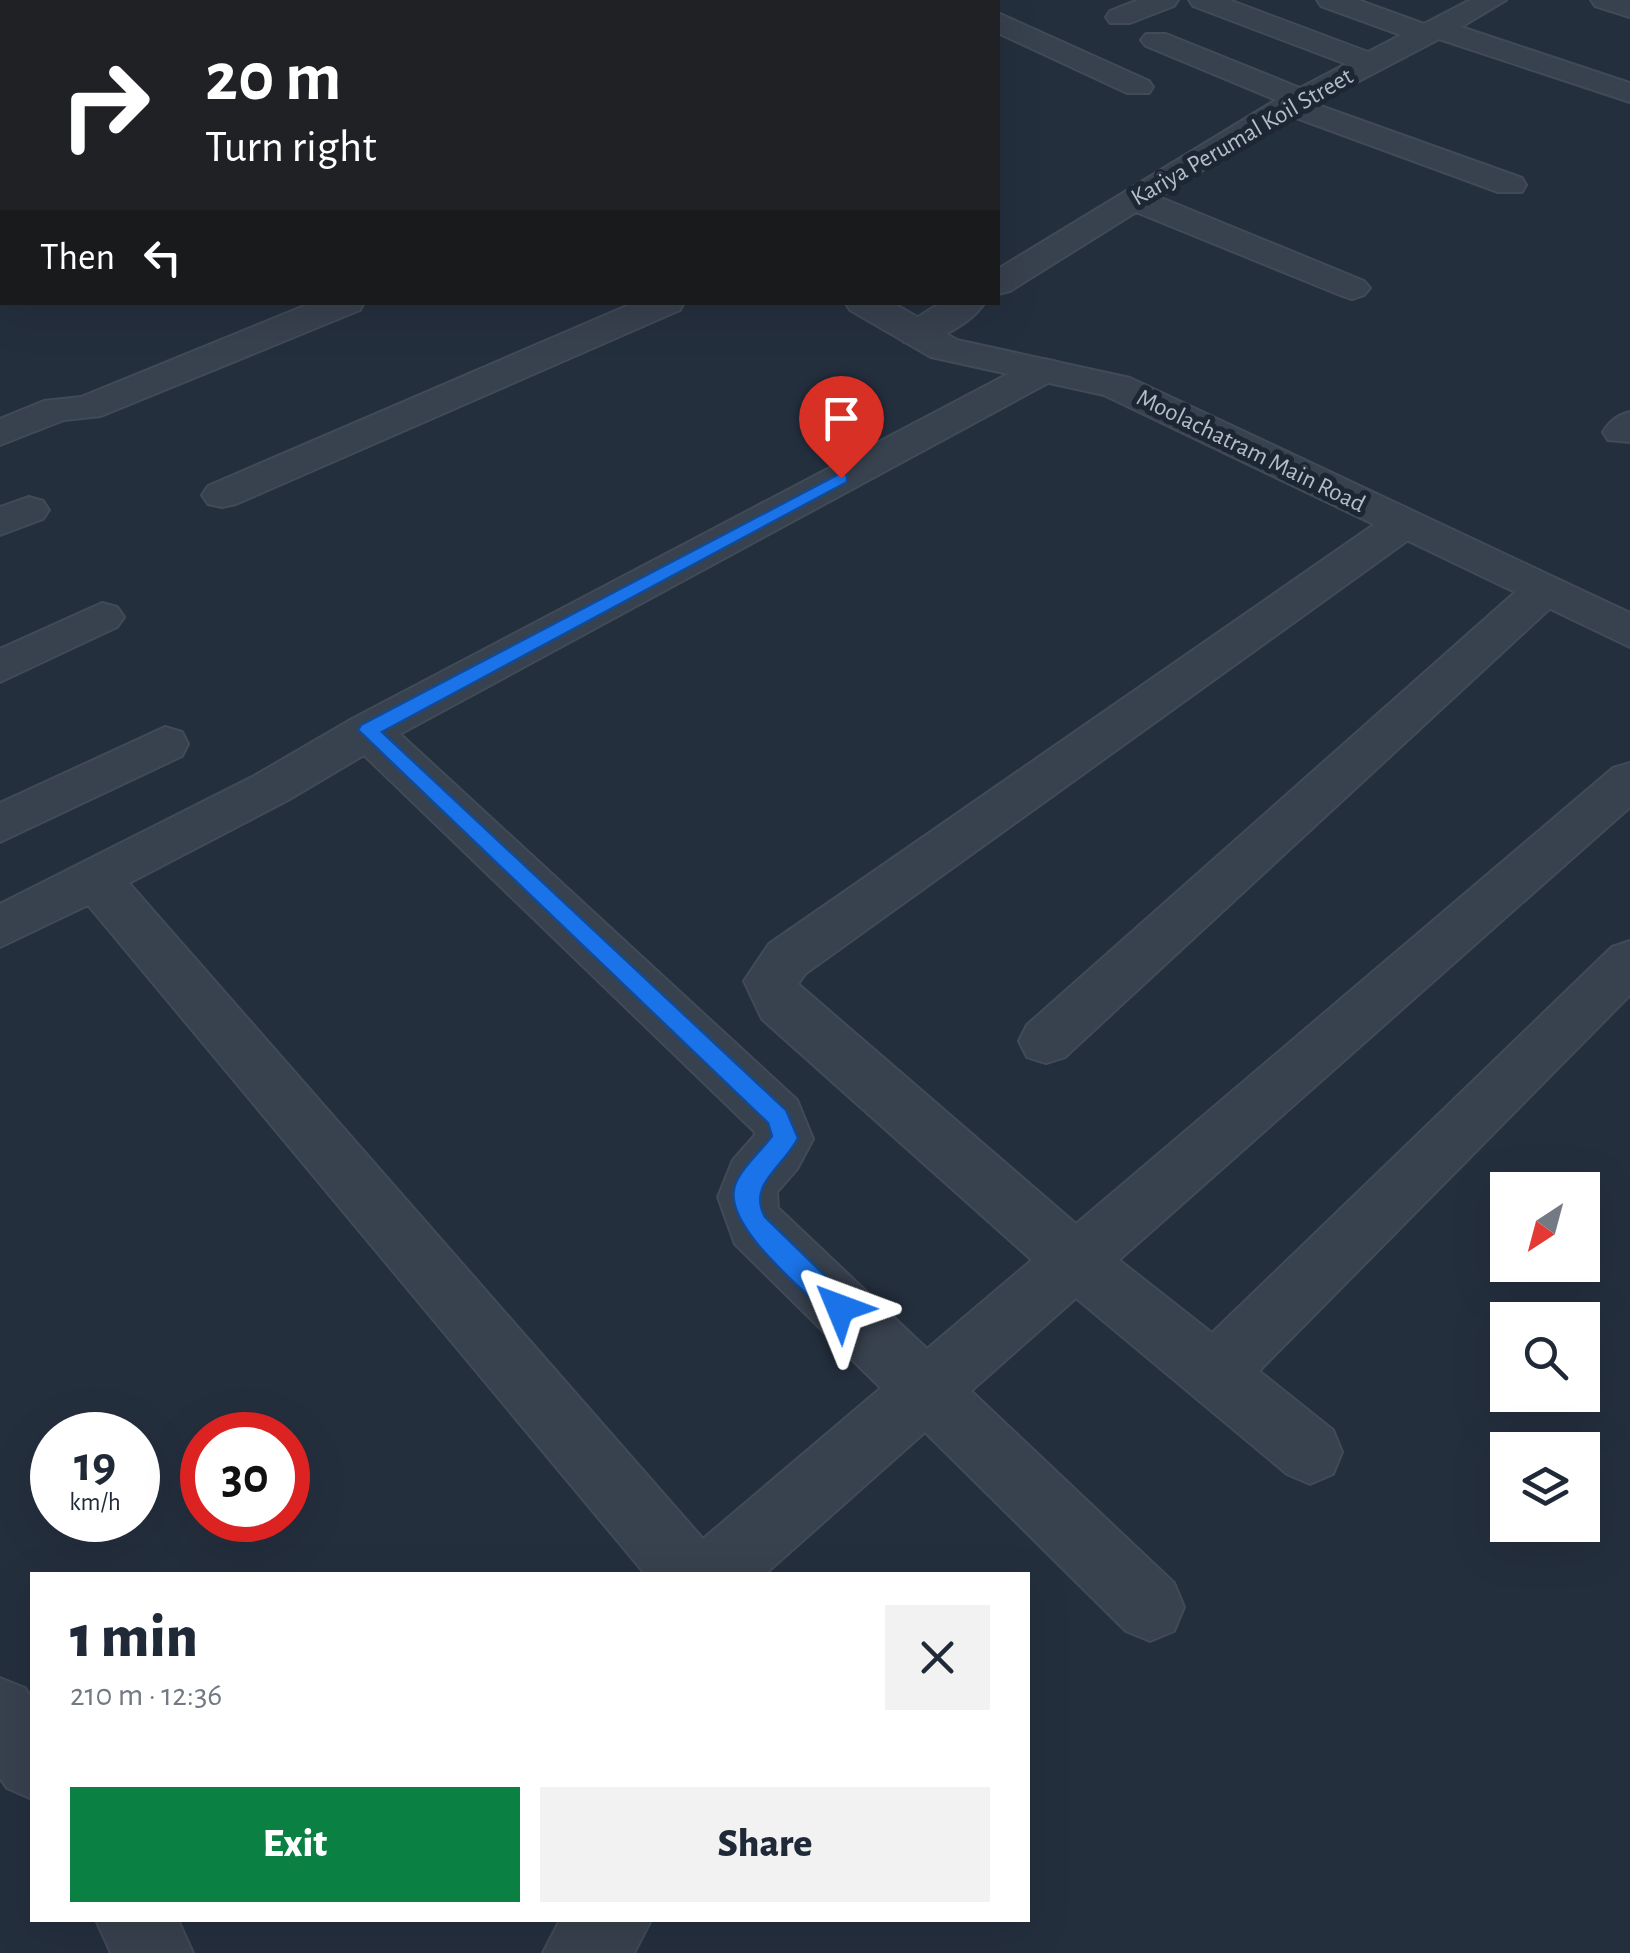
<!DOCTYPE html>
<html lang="en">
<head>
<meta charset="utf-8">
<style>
	body { margin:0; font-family:"Alegreya Sans",sans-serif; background:#f2f2f3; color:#1f2937; height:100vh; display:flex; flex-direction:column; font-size:38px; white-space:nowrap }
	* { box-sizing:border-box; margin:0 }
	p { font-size:32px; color:#747a83 }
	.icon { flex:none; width:55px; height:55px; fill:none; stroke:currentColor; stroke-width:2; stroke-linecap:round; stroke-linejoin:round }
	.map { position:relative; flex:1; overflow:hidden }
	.side { position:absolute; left:30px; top:1572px; width:1000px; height:350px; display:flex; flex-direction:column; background:#fff; border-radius:0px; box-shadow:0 10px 40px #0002 }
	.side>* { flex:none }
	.banner { position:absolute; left:0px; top:0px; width:1000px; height:305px; box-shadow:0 10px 40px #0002; background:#202124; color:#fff; overflow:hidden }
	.needle { width:65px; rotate:216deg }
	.tools { position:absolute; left:1490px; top:1172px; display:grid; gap:20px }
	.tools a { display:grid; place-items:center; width:110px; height:110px; border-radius:0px; background:#fff; box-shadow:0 10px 40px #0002; font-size:50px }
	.speed { position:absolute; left:30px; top:1412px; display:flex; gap:20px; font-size:50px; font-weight:700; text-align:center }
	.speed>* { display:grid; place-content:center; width:130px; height:130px; border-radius:50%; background:#fff; box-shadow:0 10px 40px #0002; line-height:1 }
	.speed small { font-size:25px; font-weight:400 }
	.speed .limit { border:15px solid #d22; background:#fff; color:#111 }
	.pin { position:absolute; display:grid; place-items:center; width:85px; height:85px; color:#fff; margin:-102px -42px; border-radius:50% 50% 50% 0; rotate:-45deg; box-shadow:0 0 10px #0007 }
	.pin .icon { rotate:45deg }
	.me { position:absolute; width:110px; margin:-55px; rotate:314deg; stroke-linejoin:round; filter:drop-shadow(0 0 8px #0008) }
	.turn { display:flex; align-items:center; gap:35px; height:210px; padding:0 40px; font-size:45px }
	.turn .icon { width:130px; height:130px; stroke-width:2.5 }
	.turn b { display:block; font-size:70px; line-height:85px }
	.then { display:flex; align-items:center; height:95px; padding:0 40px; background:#0003; gap:20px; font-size:38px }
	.round { display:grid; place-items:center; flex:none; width:105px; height:105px; border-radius:0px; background:#f2f2f3 }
	.summary { display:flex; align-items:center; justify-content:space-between; height:170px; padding:0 40px }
	h1 { font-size:60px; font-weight:800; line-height:75px }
	.button { display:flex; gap:20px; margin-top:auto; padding:20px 40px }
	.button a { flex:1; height:115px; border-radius:0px; background:#0b8043; color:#fff; font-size:40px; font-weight:800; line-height:115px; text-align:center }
	.button a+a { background:#f2f2f3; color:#1f2937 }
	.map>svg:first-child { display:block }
</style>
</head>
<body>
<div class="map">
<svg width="1630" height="1953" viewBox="0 0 1630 1953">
	<rect width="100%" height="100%" fill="#242f3e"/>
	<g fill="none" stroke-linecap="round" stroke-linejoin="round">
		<g stroke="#414a57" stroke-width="4">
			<path id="minor" d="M928 0H969L970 2H927Z
				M1138 0H1178L1174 6 1130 23H1110L1106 17 1110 11Z
				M1189 0H1229L1368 52 1401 35 1321 6 1317 0H1358L1424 24 1470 0H1506L1461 27 1630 83V102L1439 39 1315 104 1522 178 1526 185 1522 192H1498L1291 116 1159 197 1364 281 1370 288 1364 295 1352 299 1340 295 1136 212 1010 291 998 294V269L1276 100 1146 46 1141 40 1146 34H1166L1300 88 1346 64 1193 6Z
				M1591 0H1630V17L1595 6Z
				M998 13 1149 81 1153 87 1149 93H1127L998 33Z
				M0 103H2V123H0Z
				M314 302H364L360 310 101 416 64 420 0 445V419L44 401 81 397Z
				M636 302H684L680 310 236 504 222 507 208 504 202 495 208 486Z
				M942 302H985C971 324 929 348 904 342L899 334 904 326Z
				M1044 359 1057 362 1063 370 1057 378 400 734 797 1100 813 1139 797 1169 777 1192 778 1208 927 1349 1032 1260 762 1019 744 981 769 944 1388 515 1403 511 1418 515 1424 524 1418 533 805 974 798 984 1076 1224 1613 768 1630 763V807L1119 1260 1212 1333 1612 947 1630 941V995L1259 1371 1333 1430 1342 1452 1333 1474 1310 1484 1287 1474 1076 1298 971 1391 1174 1583 1184 1607 1174 1631 1150 1641 1126 1631 925 1432 764 1575H646L88 905 0 947V904L254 776 352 719 1031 362ZM364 755 754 1131 755 1135 733 1160 718 1197 735 1244 881 1388 703 1539 129 883 288 800Z
				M1630 412V442L1608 440 1603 432C1611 420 1616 416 1630 412Z
				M29 497 43 501 49 510 43 519 0 535V507Z
				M1544 576 1559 580 1565 590 1559 600 1065 1057 1046 1063 1027 1057 1019 1041 1027 1025 1529 580Z
				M102 603 117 607 124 617 117 627 0 682V649Z
				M165 727 182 732 188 744 182 756 0 842V803Z
				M0 1678 25 1688 32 1699V1799L7 1788 0 1778Z
				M96 1920H178L193 1953H111Z
				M560 1920H651L634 1953H543Z"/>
		</g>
		<g stroke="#414a57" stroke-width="4">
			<path id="tertiary" d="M329 0H362L364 2H331Z
				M845 302H891L957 340 1130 378 1630 613V647L1104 395 931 357 850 310Z"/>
		</g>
		<use href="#minor" fill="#38414e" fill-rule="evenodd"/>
		<use href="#tertiary" fill="#38414e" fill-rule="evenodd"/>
	</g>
	<path fill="#1a73e8" stroke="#114b97" stroke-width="2.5" d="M841 473 847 475V482L382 732 786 1110 798 1138C784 1167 747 1184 765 1217L850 1300 854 1308 850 1317 840 1320 831 1317C804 1290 721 1225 735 1185 741 1168 761 1151 772 1136L768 1123 358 730 361 725Z"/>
	<g text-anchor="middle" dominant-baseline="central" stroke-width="10" stroke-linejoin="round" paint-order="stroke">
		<g font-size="25" fill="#b4bcc9" stroke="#1d2633">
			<text transform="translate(1242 137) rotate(-30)">Kariya Perumal Koil Street</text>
			<text transform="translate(1251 451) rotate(26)">Moolachatram Main Road</text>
		</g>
	</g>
</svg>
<div class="tools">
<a><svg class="needle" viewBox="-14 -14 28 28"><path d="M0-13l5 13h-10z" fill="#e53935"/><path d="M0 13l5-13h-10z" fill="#747a83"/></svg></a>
<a><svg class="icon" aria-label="search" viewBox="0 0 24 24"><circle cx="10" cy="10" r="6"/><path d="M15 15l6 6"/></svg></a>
<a><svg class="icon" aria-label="layers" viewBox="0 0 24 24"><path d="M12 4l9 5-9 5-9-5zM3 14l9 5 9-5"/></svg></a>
</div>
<div class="speed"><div>19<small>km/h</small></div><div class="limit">30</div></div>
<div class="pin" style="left:841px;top:478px;background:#d93025"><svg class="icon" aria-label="arrive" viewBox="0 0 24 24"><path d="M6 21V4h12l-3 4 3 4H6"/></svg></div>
<svg class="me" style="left:840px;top:1308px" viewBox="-20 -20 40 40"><path d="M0-17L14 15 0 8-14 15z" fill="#1a73e8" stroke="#fff" stroke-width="4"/></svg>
<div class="banner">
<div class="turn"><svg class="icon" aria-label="right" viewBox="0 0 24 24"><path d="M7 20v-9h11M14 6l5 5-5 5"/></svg><div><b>20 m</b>Turn right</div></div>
<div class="then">Then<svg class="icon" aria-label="left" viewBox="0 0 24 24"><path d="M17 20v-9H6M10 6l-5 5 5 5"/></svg></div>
</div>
<section class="side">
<div class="summary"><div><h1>1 min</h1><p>210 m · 12:36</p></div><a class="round"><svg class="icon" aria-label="close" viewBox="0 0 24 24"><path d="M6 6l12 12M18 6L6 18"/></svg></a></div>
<div class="button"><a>Exit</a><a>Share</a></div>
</section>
</div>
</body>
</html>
